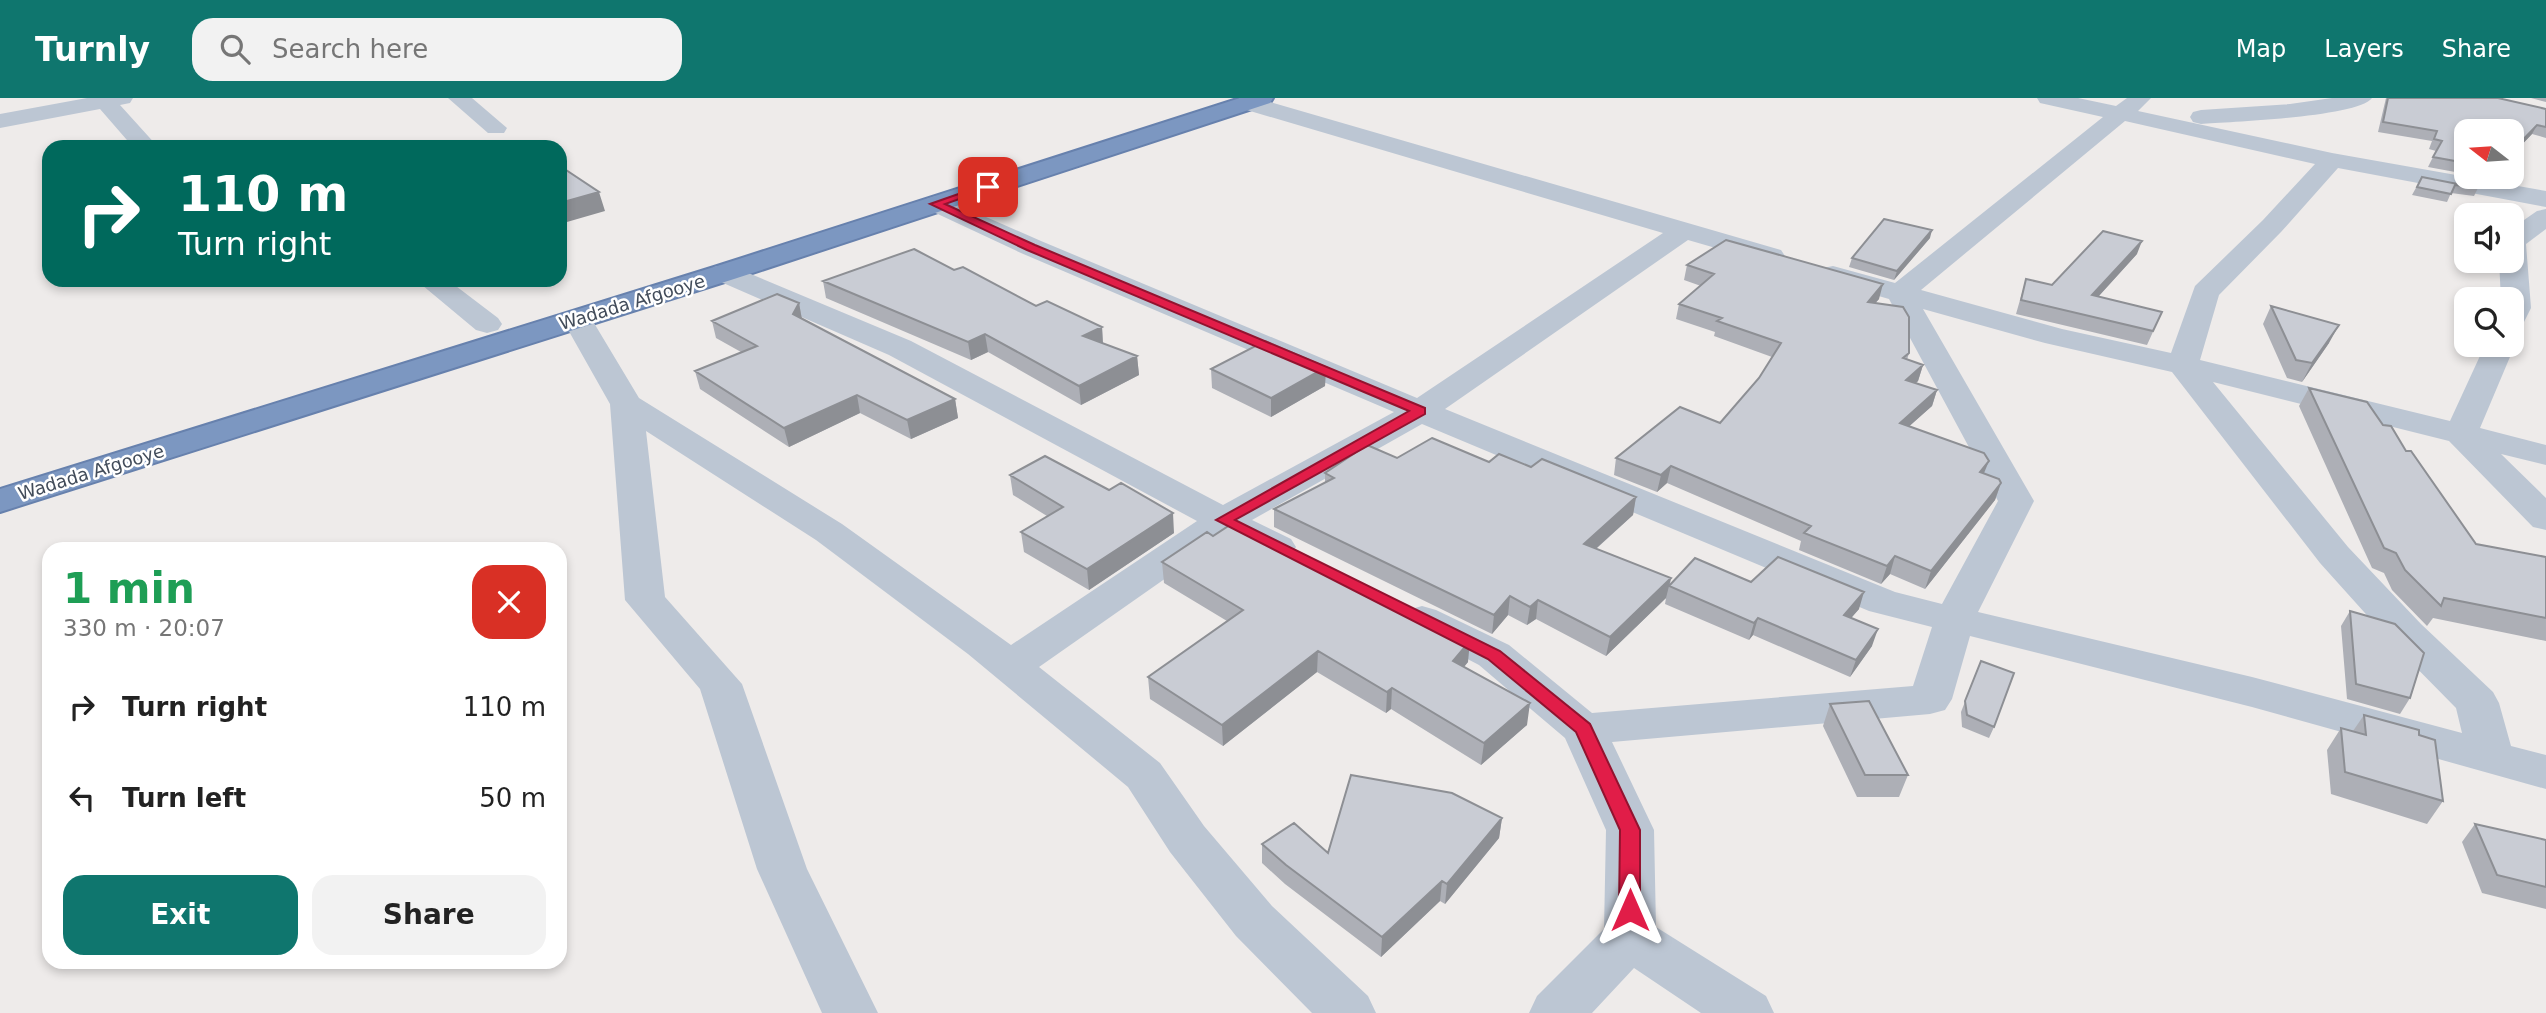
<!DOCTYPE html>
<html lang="en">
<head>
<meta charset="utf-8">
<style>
	body { margin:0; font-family:"DejaVu Sans",sans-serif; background:#f2f2f2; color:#222; height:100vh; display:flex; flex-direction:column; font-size:26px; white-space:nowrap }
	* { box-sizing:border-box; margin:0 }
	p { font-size:23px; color:#767676 }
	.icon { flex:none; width:38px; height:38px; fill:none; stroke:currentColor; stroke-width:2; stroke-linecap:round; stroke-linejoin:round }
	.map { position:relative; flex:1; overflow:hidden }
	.sheet { position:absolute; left:42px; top:444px; width:525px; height:427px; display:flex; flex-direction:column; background:#fff; border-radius:21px; box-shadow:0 4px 10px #0003 }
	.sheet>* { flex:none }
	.guide { position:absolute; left:42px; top:42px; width:525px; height:147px; border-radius:21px; box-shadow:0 4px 10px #0003; background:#00695c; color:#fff; overflow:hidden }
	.needle { width:46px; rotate:287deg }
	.tools { position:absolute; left:2454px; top:21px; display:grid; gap:14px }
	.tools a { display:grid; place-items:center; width:70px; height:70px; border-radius:14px; background:#fff; box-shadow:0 4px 10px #0003; font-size:35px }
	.pin { position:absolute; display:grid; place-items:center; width:60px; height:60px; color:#fff; margin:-30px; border-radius:14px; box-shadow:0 4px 10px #0006 }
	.me { position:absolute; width:77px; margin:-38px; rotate:0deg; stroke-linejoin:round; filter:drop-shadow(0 0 5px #0008) }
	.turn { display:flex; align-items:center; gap:24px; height:147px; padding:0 21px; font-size:32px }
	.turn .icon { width:91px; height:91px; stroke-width:2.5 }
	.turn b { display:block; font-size:49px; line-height:60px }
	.round { display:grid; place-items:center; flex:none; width:74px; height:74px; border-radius:21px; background:#f2f2f2 }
	.head { display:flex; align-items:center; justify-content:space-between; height:119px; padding:0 21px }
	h1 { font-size:42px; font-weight:600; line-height:52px; color:#1e9e55 }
	.action { display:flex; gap:14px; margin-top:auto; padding:14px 21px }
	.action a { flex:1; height:80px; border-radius:21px; background:#0f766e; color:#fff; font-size:28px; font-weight:600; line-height:80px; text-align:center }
	.action a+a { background:#f2f2f2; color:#222 }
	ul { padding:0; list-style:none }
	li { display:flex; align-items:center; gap:21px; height:91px; padding:0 21px }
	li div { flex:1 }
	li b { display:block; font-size:26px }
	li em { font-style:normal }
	header { display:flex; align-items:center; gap:42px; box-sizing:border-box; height:98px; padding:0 35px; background:#0f766e; color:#fff }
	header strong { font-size:33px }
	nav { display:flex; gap:38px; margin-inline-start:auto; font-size:24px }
	.search { width:490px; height:63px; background:#f2f2f2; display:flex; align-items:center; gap:18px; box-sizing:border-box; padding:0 24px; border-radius:21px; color:#767676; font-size:26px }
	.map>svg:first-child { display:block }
</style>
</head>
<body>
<header>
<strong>Turnly</strong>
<div class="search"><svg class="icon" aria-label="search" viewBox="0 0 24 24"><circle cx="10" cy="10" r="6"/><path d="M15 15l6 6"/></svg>Search here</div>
<nav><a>Map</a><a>Layers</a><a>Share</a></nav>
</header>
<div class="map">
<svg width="2546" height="915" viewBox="0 0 2546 915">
	<rect width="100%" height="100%" fill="#eeebea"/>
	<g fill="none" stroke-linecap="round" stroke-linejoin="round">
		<g stroke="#6781ad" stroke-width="4">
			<path id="highway" d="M1240 0H1273L1270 5 734 181 0 414V391L714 169Z"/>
		</g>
		<path fill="#bcc6d3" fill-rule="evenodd" d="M87 0H133L130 5 120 7 158 49H133L100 11 0 30V16Z
			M448 0H472L507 30 504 35H488Z
			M1240 0H1256L1781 152 1785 158 1781 164 1771 166 1688 142 1445 311 1895 494 1942 506 1998 403 1889 201 1823 182 1819 176 1823 170 1833 168 1895 185 2103 19 2040 5 2037 0H2078L2116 8 2127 0H2151L2138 13 2332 55 2546 93V109L2338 70 2281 134 2219 197 2200 262 2450 323 2485 247H2511V241L2515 247 2480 330 2546 347V367L2501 356 2546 400V432L2533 429 2449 343 2213 284 2348 449 2421 526 2493 594 2499 605 2511 648 2546 657V691L2252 609 1970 538 1952 601 1945 612 1930 616 1612 644 1654 732 1656 829 1766 898 1774 915H1701L1634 870 1592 915H1529L1537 898 1604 831 1606 732 1565 640 1479 567 1408 530 1402 521 1408 512 1422 508 1436 512 1509 547 1592 615 1913 588 1932 529 1869 513 1422 326 1252 422 1291 441 1296 449 1291 457C1266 463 1247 449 1226 438L1039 569 1160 665 1204 728 1272 808 1368 898 1376 915H1312L1236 838 1170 754 1128 689 968 556 816 442 646 333 665 499 742 586 807 771 878 915H822L757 771 700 591 625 502 610 306 562 221 566 215 577 212 588 215 639 300 842 426 1011 547 1197 423 889 257 714 181 710 175 714 169 724 167 734 169 911 243 1223 407 1394 314 1021 155 927 111 923 106 927 101 936 98 945 101 1041 143 1417 300 1663 135 1240 10 1237 5ZM2125 23 2315 66 2263 122 2195 188 2171 255 2062 231 1921 192ZM1923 211 2045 245 2172 274 2320 465 2391 544 2456 610 2462 635 2252 579 1978 514 2034 403Z
			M2332 0H2372C2359 19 2229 24 2201 26L2193 24 2190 19 2193 14 2201 12 2290 6Z
			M2546 111V131L2526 146 2531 210 2522 228 2511 231V201H2501L2499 163H2511V131L2537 113Z
			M416 182H448L498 220 502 226 498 232 487 235 476 232Z"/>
		<use href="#highway" fill="#7c97c1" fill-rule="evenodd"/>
	</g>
	<path fill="#adafb6" d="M2386 0H2498L2546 11V40L2532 36 2511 58V33H2466V76L2428 69 2436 53 2429 51 2432 43 2378 34Z
		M2531 0H2546V4Z
		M2422 79 2478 90 2474 98 2451 95 2447 104 2412 97Z
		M1930 140 1894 182 1849 169 1852 160Z
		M2137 156 2098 199 2162 214 2147 247 2016 216 2026 181 2052 187Z
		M1687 167 1879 201 1875 205 1909 255 1907 262 1923 267 1918 283 1916 285 1937 292 1932 308 1909 328 1984 376 2001 385 1995 402 1925 491 1890 476 1881 486 1799 452 1801 443 1667 385 1657 394 1614 377 1616 360 1720 325 1759 280 1772 259 1714 238 1715 234 1676 221 1679 206 1701 188 1684 182Z
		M954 172 1036 208 1102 229 1103 246 1137 258 1139 277 1081 307 988 254 971 262 826 200 823 183Z
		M799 205 802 221 955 301 958 320 911 341 860 315 789 349 700 291 695 273 741 254 716 240 712 223Z
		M2271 208 2329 245 2302 284 2287 280 2263 226Z
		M1326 269 1325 288 1271 319 1212 290 1211 271Z
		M2309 290 2383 327 2406 353 2476 446 2546 459V543L2433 520 2427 528 2392 492 2384 475 2372 470 2299 308Z
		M1397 360 1489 364 1531 369 1636 399 1633 417 1596 451 1671 480 1670 487 1751 484 1859 511 1851 520 1872 548 1850 579 1753 537 1749 542 1665 506 1666 500 1606 558 1536 521 1527 527 1508 517 1492 536 1274 429V411L1325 385V375Z
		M1010 377 1174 435 1089 492 1024 454 1021 434 1047 418 1013 397Z
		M1162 464 1468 564 1464 569 1527 627 1481 667 1391 611 1386 615 1317 574 1223 648 1150 601 1148 579 1227 523 1164 485Z
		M2350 513 2410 600 2400 616 2347 601 2341 528Z
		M1981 563 1994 629 1989 640 1962 629 1961 614Z
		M1830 606 1908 677 1899 699H1857L1823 628Z
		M2364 617 2419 637 2443 703 2427 726 2331 696 2327 652 2341 630 2353 633Z
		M1502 720 1499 740 1445 806 1440 803 1381 859 1285 786 1262 765V746L1328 755Z
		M2475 726 2546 742V811L2482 795 2462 744Z"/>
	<path fill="#8d8f94" d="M2537 27 2532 36 2511 58V54Z
		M599 94 605 113 560 126V105Z
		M1932 132 1930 140 1894 182 1897 173Z
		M2142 143 2137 156 2087 211 2092 197Z
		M1883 186 1879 201 1863 219 1868 204Z
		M799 205 802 222 793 216Z
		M2339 227 2329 245 2302 284 2312 265Z
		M1102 229 1103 248 1083 238Z
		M985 236 988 254 971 262 968 244Z
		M1137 258 1139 277 1081 307 1079 288Z
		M1923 267 1918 283 1901 298 1906 282Z
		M1326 269 1325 288 1271 319V300Z
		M1937 292 1932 308 1895 341 1900 325Z
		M857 297 860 315 789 349 784 330Z
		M955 301 958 320 911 341 907 322Z
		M1989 363 1982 380 1980 374Z
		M1671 368 1667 385 1657 394 1661 377Z
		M2001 385 1995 402 1925 491 1931 473Z
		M1636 399 1633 417 1581 464 1584 446Z
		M1173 415 1174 435 1089 492 1087 471Z
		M1895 458 1890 476 1881 486 1887 468Z
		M1671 480 1666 500 1606 558 1610 539Z
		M1864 494 1859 511 1839 534 1844 517Z
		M1510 498 1508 517 1492 536 1494 517Z
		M1538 502 1536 521 1527 527 1530 509Z
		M1758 520 1753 537 1749 542 1754 525Z
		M1878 531 1872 548 1850 579 1856 562Z
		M1470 543 1468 564 1451 584 1453 563Z
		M1318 553 1317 574 1223 648 1222 627Z
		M1392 590 1391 611 1386 615 1387 594Z
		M1530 605 1527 627 1481 667 1484 645Z
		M1502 720 1499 740 1445 806 1447 786Z
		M1442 783 1440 803 1381 859 1382 839Z"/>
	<path fill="#c9ccd4" stroke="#8d8f94" stroke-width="2" d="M2388 0H2498L2546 11V29L2537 27 2511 54V33H2466V65L2433 59 2442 43 2434 41 2437 33 2383 24Z
		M560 68 599 94 560 105Z
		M2422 79 2478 90 2455 87 2451 96 2417 89Z
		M1884 121 1932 132 1897 173 1852 160Z
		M2103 133 2142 143 2092 197 2162 214 2153 233 2021 202 2026 181 2052 187Z
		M1726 142 1883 186 1868 204 1903 209 1909 219V255L1903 260 1923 267 1906 282 1937 292 1900 325 1984 355 1989 363 1980 374 1999 381 2001 385 1931 473 1895 458 1887 468 1804 435 1811 428 1671 368 1661 377 1616 360 1680 309 1720 325 1759 280 1781 245 1717 223 1722 220 1679 206 1714 176 1687 167Z
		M914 151 954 172 963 169 1036 208 1047 203 1102 229 1083 238 1137 258 1079 288 985 236 968 244 823 183Z
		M777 196 799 205 793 216 955 301 907 322 857 297 784 330 695 273 757 248 712 223Z
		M2271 208 2339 227 2312 265 2296 262Z
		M1265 243 1326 269 1271 300 1211 271Z
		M2309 290 2367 304 2383 327 2391 328 2406 353H2411L2476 446 2546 459V520L2444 500 2441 508 2405 472 2396 455 2384 450Z
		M1432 340 1489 364 1499 356 1531 369 1542 361 1636 399 1584 446 1671 480 1610 539 1538 502 1530 509 1510 498 1494 517 1274 411 1334 380 1325 375 1367 347 1397 360Z
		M1045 358 1109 392 1121 385 1173 415 1087 471 1021 434 1063 409 1010 377Z
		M1233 425 1470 543 1453 563 1530 605 1484 645 1392 590 1387 594 1318 553 1222 627 1148 579 1243 512 1162 464 1207 434 1213 438Z
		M1778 459 1864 494 1844 517 1878 531 1856 562 1758 520 1754 525 1669 488 1695 460 1751 484Z
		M2350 513 2395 526 2424 555 2410 600 2356 586Z
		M1981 563 2014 575 1994 629 1967 617 1965 603Z
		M1869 603 1908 677H1865L1830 606Z
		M2364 617 2419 632V637L2435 642 2443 703 2345 674 2341 630 2366 637Z
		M1351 677 1452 695 1502 720 1447 786 1442 783 1382 839 1286 767 1262 746 1294 725 1328 755Z
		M2475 726 2546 742V789L2497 777Z"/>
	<path fill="#e11d48" stroke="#92132f" stroke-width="2" d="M984 87 993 89 945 106 1035 147 1425 310V316L1235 422 1500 553 1590 626 1640 732V812L1637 818 1630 821 1622 818 1619 812 1620 732 1576 634 1488 561 1216 422 1409 313 1027 152 930 106Z"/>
	<g text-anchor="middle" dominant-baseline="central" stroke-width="5" stroke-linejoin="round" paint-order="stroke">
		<g font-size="18" fill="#424c5a" stroke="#fff">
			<text transform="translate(632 204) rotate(-17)">Wadada Afgooye</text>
			<text transform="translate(91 374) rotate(-17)">Wadada Afgooye</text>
		</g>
	</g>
</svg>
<div class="tools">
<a><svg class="needle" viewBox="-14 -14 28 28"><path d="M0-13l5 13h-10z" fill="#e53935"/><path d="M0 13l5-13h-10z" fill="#767676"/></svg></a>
<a><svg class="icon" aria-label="sound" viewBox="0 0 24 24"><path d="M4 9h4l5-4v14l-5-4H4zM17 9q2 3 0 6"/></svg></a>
<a><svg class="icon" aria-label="search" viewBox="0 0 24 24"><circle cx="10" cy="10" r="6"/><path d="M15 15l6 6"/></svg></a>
</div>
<div class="pin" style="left:988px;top:89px;background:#d93025"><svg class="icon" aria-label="arrive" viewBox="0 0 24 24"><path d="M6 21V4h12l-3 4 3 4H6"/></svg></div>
<svg class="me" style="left:1630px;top:812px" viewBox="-20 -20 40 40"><path d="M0-17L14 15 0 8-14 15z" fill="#e11d48" stroke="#fff" stroke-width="4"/></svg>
<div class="guide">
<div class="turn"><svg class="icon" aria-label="right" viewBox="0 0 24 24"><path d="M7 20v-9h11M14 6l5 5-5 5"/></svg><div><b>110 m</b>Turn right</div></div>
</div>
<section class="sheet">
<div class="head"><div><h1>1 min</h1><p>330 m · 20:07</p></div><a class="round" style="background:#d93025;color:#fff"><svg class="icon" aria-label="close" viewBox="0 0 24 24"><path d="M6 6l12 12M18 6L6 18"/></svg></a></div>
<ul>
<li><svg class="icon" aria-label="right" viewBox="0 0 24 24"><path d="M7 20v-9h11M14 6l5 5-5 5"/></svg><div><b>Turn right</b></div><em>110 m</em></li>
<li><svg class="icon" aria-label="left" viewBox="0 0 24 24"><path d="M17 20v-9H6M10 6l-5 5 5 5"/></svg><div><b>Turn left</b></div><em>50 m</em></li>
</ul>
<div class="action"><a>Exit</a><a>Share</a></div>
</section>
</div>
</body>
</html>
